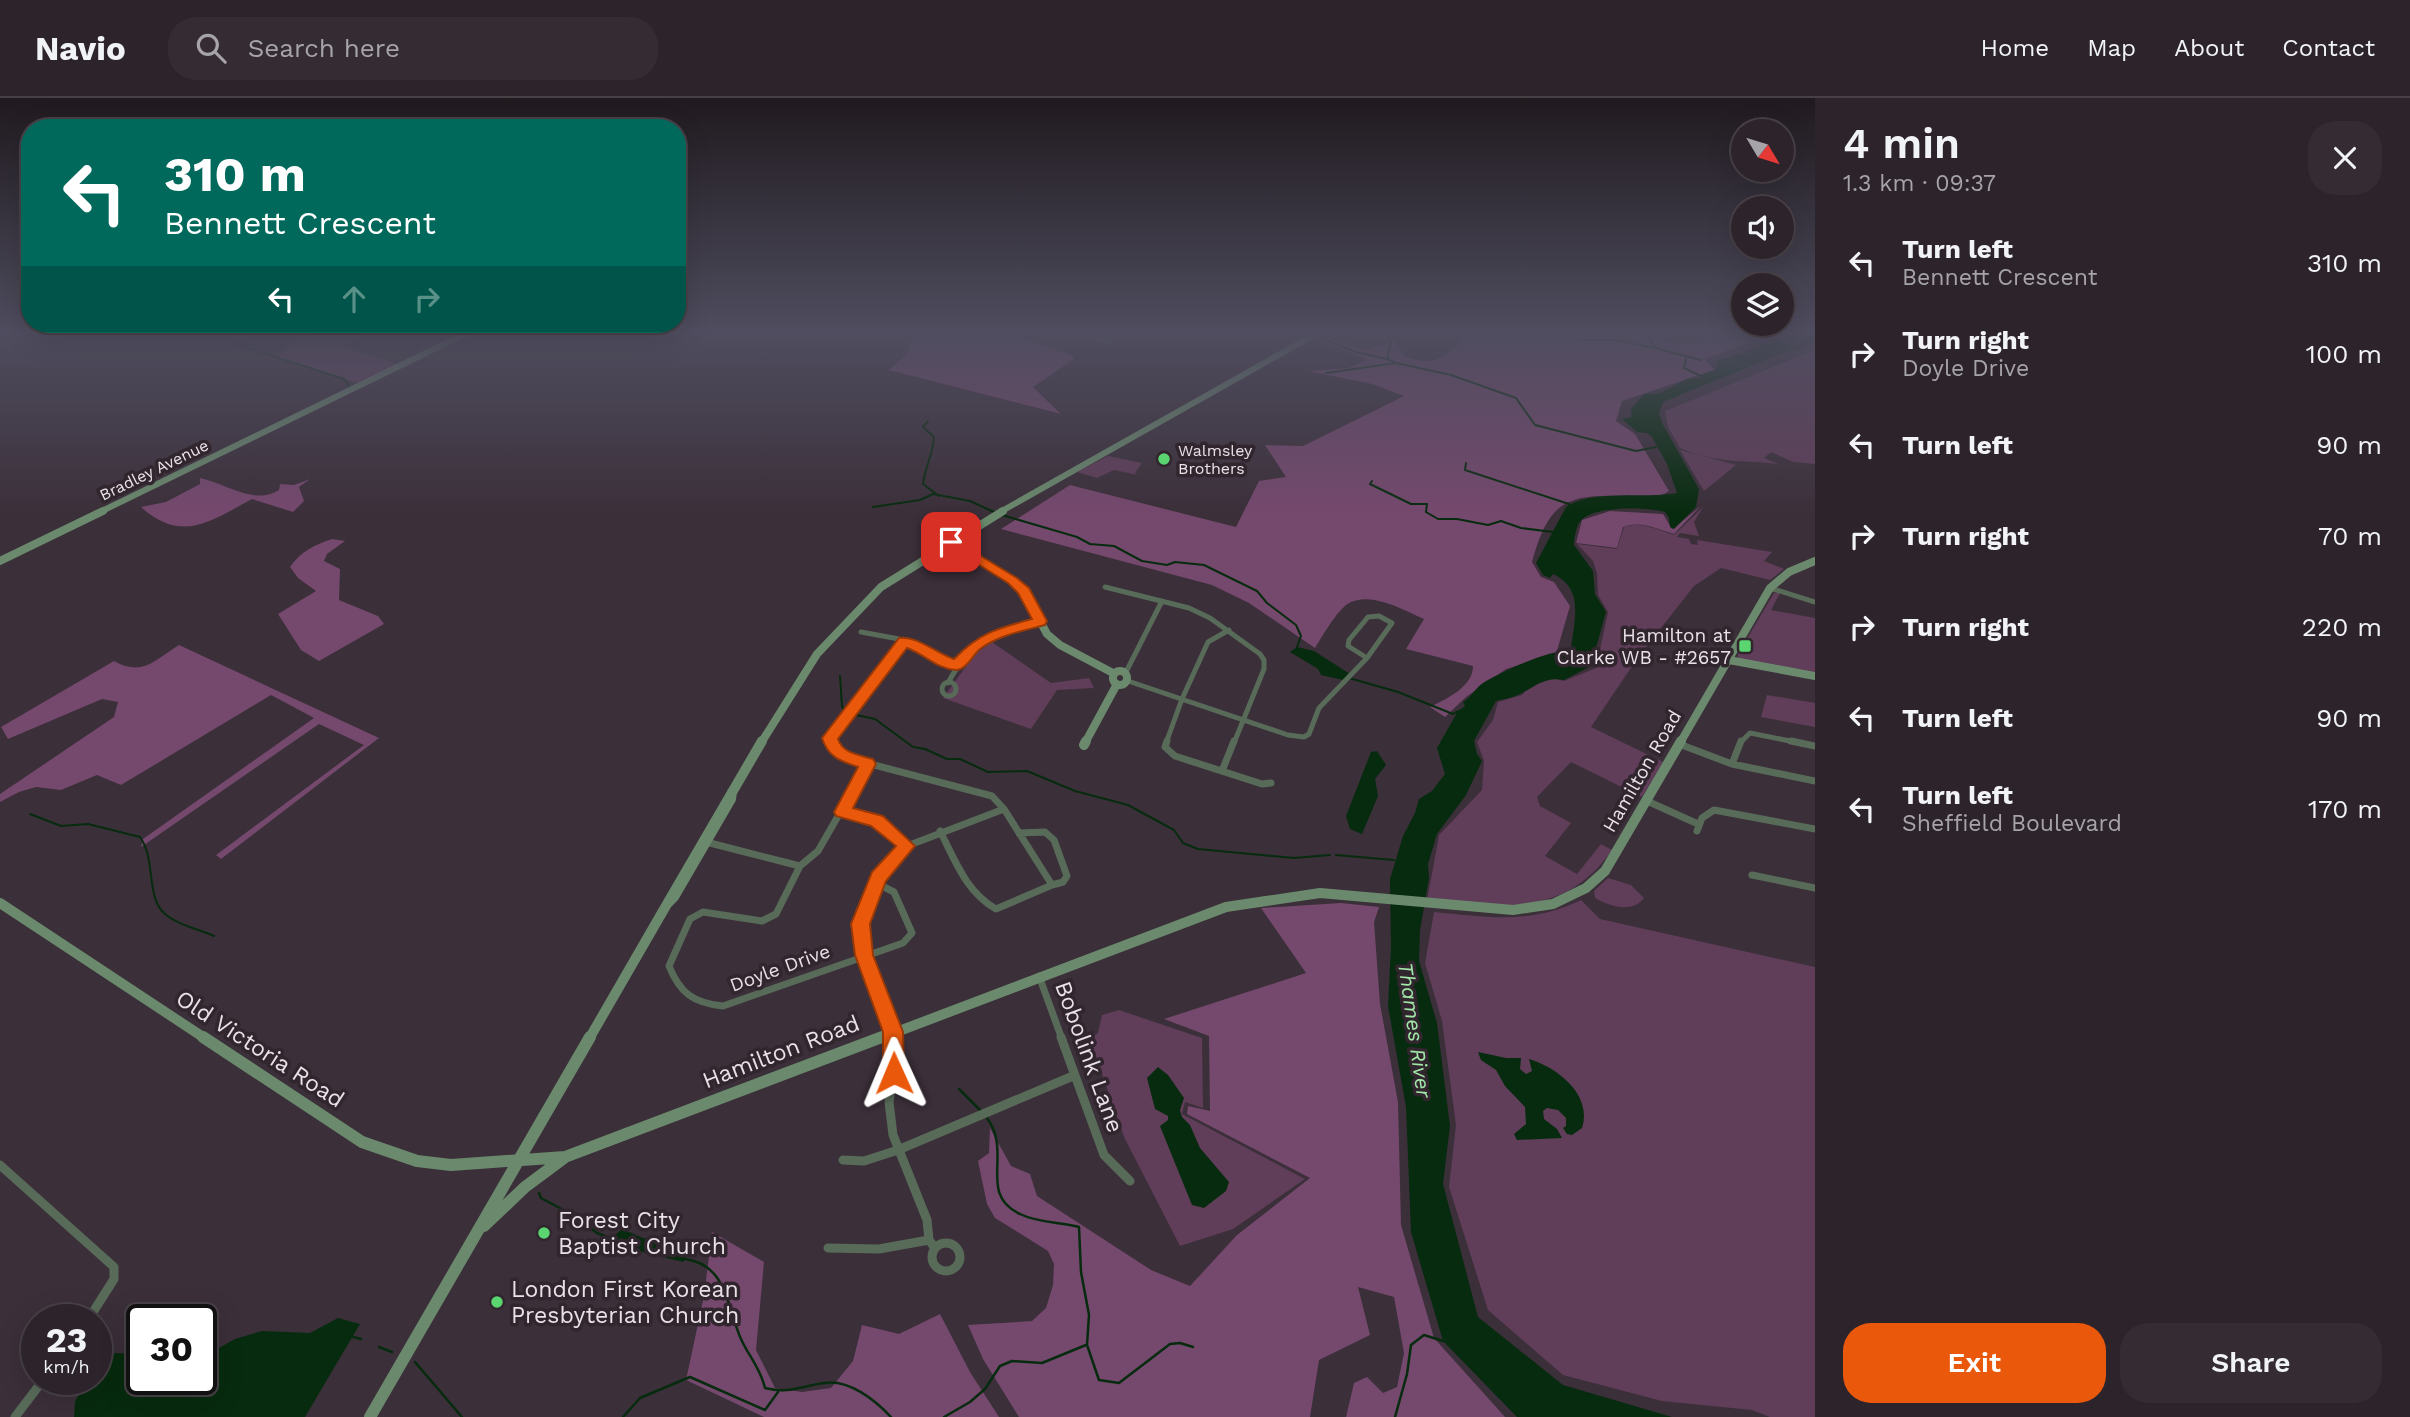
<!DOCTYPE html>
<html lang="en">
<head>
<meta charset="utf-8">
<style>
	body { margin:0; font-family:"Work Sans",sans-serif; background:#342b33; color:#f1f3f6; height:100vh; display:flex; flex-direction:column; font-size:26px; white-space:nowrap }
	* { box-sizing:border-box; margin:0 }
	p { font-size:23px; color:#a6a4a9 }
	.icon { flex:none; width:38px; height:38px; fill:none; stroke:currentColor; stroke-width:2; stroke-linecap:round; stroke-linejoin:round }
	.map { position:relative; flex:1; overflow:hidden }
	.panel { display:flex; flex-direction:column; background:#2c232b; width:595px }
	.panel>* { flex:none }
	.banner { position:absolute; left:21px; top:21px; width:665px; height:214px; border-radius:28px; box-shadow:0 7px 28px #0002,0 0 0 2px #484047; background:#00695c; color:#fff; overflow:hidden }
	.needle { width:46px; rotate:128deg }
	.controls { position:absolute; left:1731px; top:21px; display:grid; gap:14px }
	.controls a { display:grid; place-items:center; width:63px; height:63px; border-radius:50%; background:#2c232b; box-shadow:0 7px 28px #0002,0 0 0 2px #484047; font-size:35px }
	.speed { position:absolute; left:21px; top:1206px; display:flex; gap:14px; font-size:35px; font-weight:700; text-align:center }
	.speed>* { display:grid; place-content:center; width:91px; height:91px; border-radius:50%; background:#2c232b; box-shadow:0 7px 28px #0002,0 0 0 2px #484047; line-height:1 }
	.speed small { font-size:18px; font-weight:400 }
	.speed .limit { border:4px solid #111; border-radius:10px; background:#fff; color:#111 }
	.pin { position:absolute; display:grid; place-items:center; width:60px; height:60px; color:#fff; margin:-30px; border-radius:14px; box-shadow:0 4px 10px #0006 }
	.me { position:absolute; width:77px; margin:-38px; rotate:359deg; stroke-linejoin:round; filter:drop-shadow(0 0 5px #0008) }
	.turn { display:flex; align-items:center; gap:24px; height:147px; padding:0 28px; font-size:32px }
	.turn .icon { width:91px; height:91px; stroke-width:2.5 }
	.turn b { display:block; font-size:49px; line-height:60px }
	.lanes { display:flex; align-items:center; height:66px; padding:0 28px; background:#0003; justify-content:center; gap:35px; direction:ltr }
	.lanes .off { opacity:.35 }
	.round { display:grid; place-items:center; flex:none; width:74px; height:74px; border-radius:28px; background:#342b33 }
	.summary { display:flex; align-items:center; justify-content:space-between; height:119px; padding:0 28px }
	h1 { font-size:42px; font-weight:600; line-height:52px }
	.cta { display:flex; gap:14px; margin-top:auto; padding:14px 28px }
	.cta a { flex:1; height:80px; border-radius:28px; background:#ea580c; color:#fff; font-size:28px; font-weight:600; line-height:80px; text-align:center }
	.cta a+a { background:#342b33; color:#f1f3f6 }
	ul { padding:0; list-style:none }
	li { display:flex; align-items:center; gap:21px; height:91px; padding:0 28px }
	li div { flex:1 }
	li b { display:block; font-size:26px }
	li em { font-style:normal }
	header { display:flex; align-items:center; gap:42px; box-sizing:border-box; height:98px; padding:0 35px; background:#2c232b; border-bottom:2px solid #484047 }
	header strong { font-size:33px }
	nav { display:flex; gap:38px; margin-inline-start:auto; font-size:24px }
	.search { width:490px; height:63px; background:#342b33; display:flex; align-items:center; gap:18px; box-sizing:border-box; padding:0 24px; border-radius:28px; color:#a6a4a9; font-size:26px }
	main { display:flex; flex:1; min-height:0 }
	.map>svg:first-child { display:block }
</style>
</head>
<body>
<header>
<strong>Navio</strong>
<div class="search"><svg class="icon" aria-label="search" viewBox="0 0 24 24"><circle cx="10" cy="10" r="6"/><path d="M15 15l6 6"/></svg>Search here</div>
<nav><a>Home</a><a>Map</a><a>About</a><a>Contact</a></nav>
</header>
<main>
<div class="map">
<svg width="1815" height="1319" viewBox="0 0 1815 1319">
	<rect width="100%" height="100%" fill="#3b2f39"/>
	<path fill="#603d59" d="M320 233H368L342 249 401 267 360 286 278 259 296 243Z
		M1815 252V366L1793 364 1771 354 1764 360 1778 366C1742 362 1713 365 1680 350L1668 329 1665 313Z
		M1680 352 1736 367 1704 393Z
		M1108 358 1142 365 1135 375 1138 377 1114 372 1097 380 1077 374Z
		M1703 409 1694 424 1699 438 1680 435 1677 439 1689 441 1691 446 1698 447 1697 442 1772 454 1764 463 1784 471 1770 482 1721 470 1694 488 1639 558 1591 629 1663 664 1642 699 1571 664 1537 699 1540 708 1571 725 1545 758 1577 776 1601 746 1612 752C1564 821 1501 808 1427 803L1439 737 1482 692 1484 663 1477 644 1493 622 1498 604 1522 597 1529 589 1552 580 1564 583 1596 570 1608 514 1598 497 1597 475 1593 463 1577 446 1617 451 1624 429C1640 423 1659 432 1674 437Z
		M1774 495H1780L1771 512 1815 520V577L1746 564 1738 559V556Z
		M992 544 1051 585 1089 580 1094 590 1057 592 1031 631 943 600 975 556Z
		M1767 597 1815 605V629L1761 619Z
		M1608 780 1631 787 1644 800C1632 816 1609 808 1595 800L1594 793Z
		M1581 802 1600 821 1815 869V1319H1770L1752 1312 1662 1303 1563 1277 1488 1212 1449 1089 1456 1027 1442 923 1425 865 1434 814C1489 819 1529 827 1581 802Z
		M1119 912 1202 940 1203 1010 1185 1004 1182 1016 1305 1081 1233 1131 1180 1148 1124 1039 1090 941 1098 935 1102 917Z"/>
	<path fill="#75486d" d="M915 233H1022L1017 239 1071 257 1074 261 1033 289 1061 316 889 272 907 256Z
		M1388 233 1405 259C1434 268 1439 262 1461 244L1459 239 1474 233H1657L1666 244 1694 246 1712 239 1714 233H1780L1705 261 1714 272 1622 303 1616 323 1635 336 1669 393C1657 401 1646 399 1632 398 1567 396 1550 400 1532 464L1541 479 1554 484 1570 508 1556 556 1506 571 1466 599 1445 619 1430 609C1446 601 1473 589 1473 568L1406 551 1424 521C1404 512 1371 493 1349 505 1337 512 1322 539 1315 550L1249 505 1212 487 1001 431 1070 387 1236 429 1259 383 1286 379 1265 347 1303 348 1404 298 1372 286 1308 273 1349 270 1368 262 1321 242 1324 239 1366 252 1389 245 1367 235Z
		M200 380C225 385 255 408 279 392L280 386 294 387 310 381 299 389 304 403 293 414 252 401C211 423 182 446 141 409L166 404 200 386Z
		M1701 408 1674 436C1658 431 1639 422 1623 429L1617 450 1576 445 1582 422 1610 413 1663 416 1672 431Z
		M332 441 345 443 327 456 324 463 340 471 339 502 378 518 384 526 319 563 301 552 278 516 316 493 298 480 290 469C300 454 316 446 332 441Z
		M179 547 379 640 221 761 216 757 364 647 319 626 141 749 143 741 314 620 271 597 121 687 97 677 61 692 36 689 19 694 0 704V696L114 619 118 604 102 601 8 641 1 629 114 563C142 579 155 562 179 547Z
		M1341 805 1379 809 1374 824 1380 906 1398 1004 1401 1127 1434 1240 1505 1319H1346L1354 1285 1367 1279 1383 1295 1397 1289 1404 1255 1394 1199 1358 1189 1370 1237 1319 1262 1310 1319H1019L983 1261 968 1227 1032 1223 1046 1210 1053 1187 1054 1166 1048 1153 995 1120 987 1106 978 1063 989 1055 990 1030 1011 1068 1030 1076 1037 1098 1151 1172 1190 1188 1237 1137 1310 1080 1187 1016 1188 1008 1210 1013 1209 938 1164 921 1306 875 1261 810Z
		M712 1134 764 1164 756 1252 775 1290 802 1294 831 1290 853 1263 862 1227 899 1236 940 1216 970 1274 999 1319H764L686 1282 704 1198Z"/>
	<path fill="#072b0e" d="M1804 233H1815V245L1778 257 1663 304 1659 315 1662 325 1699 391 1696 409 1674 431 1670 429 1669 420 1665 414C1647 409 1590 407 1579 425 1576 430 1574 441 1574 447L1593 473 1595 496 1606 514 1591 568 1564 582C1544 578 1535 589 1518 597 1511 600 1503 601 1496 603L1474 643 1477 656 1482 663 1466 697 1437 736 1428 766 1429 780 1420 832 1419 863 1437 925 1450 1028 1443 1086 1478 1219 1563 1287 1672 1319H1517L1443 1243 1411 1134 1406 1009 1388 908 1391 848 1390 781 1403 738 1415 715 1419 701 1432 693 1445 676 1437 650 1458 613 1465 608 1463 604C1472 599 1475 590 1483 585 1499 575 1542 555 1560 554L1564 550 1571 551C1574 522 1585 491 1553 476L1550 480 1543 477 1536 465 1566 409C1590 391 1646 401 1677 395L1667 366 1652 339 1647 335 1637 334 1622 321 1632 319 1631 311 1644 296C1650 296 1657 296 1662 294 1675 289 1684 278 1700 280L1705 275 1717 271V263Z
		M1297 549 1314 553 1350 576 1343 582 1321 577 1318 571 1290 554Z
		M1377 653 1386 667 1375 681 1378 698 1362 736 1350 731 1346 718 1371 654Z
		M1478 954 1506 960H1521L1520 971 1526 976 1532 973 1529 961C1556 969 1593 996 1582 1030L1572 1037 1567 1036 1563 1030 1566 1028V1020L1558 1012 1547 1010 1543 1013 1544 1021 1557 1031 1562 1040 1517 1042 1514 1036 1526 1026 1525 1009 1505 988 1496 972 1481 962Z
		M1158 969 1168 977 1184 1000 1180 1012 1182 1019 1190 1027 1200 1050 1229 1084 1226 1093 1204 1110 1192 1107 1160 1028 1168 1022V1018L1155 1011 1147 980Z
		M622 1131 643 1140 683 1143C686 1151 689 1157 683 1164L623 1149 615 1137Z
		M338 1220 360 1226 305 1319H74L75 1303 89 1281H96V1273L115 1255 142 1256V1281H201V1264L208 1256 235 1241 262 1233 310 1235Z"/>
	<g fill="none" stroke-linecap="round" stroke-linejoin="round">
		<path stroke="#072b0e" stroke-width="2" d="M256 233 239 247 344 281 349 288
			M1386 233 1391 244 1387 261 1394 264
			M1645 233 1655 250 1701 262
			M1736 233 1760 247
			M1321 240 1356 254 1387 261
			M1580 242H1615L1655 250
			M1686 260 1684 270 1701 278
			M1326 275 1396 265 1451 277 1516 300 1535 327 1636 353 1656 349
			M928 323 923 329 934 339C933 356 925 369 923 386L939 398
			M1466 365 1465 372 1569 406
			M1372 383 1370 386 1411 406H1427L1426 414 1438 421H1457L1488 427 1501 423 1521 430 1553 434
			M873 409 920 402 933 396 970 403 994 414
			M1002 417 1077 439 1090 446 1114 448 1142 463 1167 467 1175 464 1204 467 1257 493 1267 505 1296 527 1301 538 1297 549
			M840 578 842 608 845 614
			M1349 580 1398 594 1453 616 1458 613
			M851 616 875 621 913 649 925 651 947 661H960L988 674 1027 673 1075 693 1128 707 1174 732 1183 745 1198 751 1294 760 1330 757
			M30 716 61 728 88 726 140 739C156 761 146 799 164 815 177 827 199 831 214 838
			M1336 757 1394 762"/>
		<path stroke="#072b0e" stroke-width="2.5" d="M959 991 981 1013
			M987 1020C1013 1055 977 1096 1020 1116 1038 1125 1060 1124 1079 1129L1081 1174 1089 1217 1087 1247 1099 1282 1119 1285 1170 1246 1180 1245 1193 1249
			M539 1095 541 1100 571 1116 597 1135 618 1143
			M685 1161C728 1167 727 1210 741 1241 749 1259 760 1269 765 1290 789 1296 801 1288 824 1285 849 1281 875 1302 891 1319
			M353 1239 361 1241
			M379 1249 392 1254
			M415 1264 462 1319
			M623 1319 640 1300 690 1279 765 1312 778 1294
			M944 1319 970 1304 985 1291 1000 1268 1012 1263 1042 1265 1086 1247
			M1395 1319 1407 1276 1411 1247 1424 1237 1443 1243"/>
		<path stroke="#586b59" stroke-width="4.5" d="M1073 233 1109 244 1118 233"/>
		<path stroke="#586b59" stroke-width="5" d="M1105 489 1189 510 1210 520 1260 556 1264 562V571L1234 645
			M1770 490 1815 504
			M1379 518 1392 525 1367 560 1348 548 1349 542 1368 519Z
			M861 534 899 541 957 567
			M1125 576 1162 503
			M1128 583 1288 637 1304 639 1309 636 1319 610 1367 560
			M942 591a7 7 0 1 1 14 0a7 7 0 1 1-14 0Z
			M948 585C968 546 1000 532 1041 523
			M832 645 830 640 904 544
			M1166 645 1182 601 1208 544 1229 532
			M1740 645 1750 635 1800 645"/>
		<path stroke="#586b59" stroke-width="7" d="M831 643 833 650 844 659 992 698 1004 711 1052 787 996 811C966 794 955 762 940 733
			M1167 643 1165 649 1175 658 1262 686 1271 685
			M1791 643 1815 648
			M1679 646 1732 666 1815 683
			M868 666 818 753 800 768 776 816 762 823 703 814 690 821 669 868C680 895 693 905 723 908L903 845 912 835 894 794 876 785
			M1732 666 1741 643
			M1222 673 1234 643
			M1647 703 1698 726
			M842 714 877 723 907 748
			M1697 733 1702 720 1714 712 1815 731
			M1019 735 1045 734 1054 742 1067 778 1063 784 1052 787
			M706 744 800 768
			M1752 777 1815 790
			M1039 878 1062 941
			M893 941 864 857 860 826 878 779 907 748 1004 711"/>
		<path stroke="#586b59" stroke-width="9" d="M893 939 894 975 889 1004 893 1037 927 1122 929 1142 935 1150
			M1061 939 1104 1057 1130 1083
			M843 1062 864 1063 898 1052 1073 978
			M0 1067 114 1169V1181L88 1222
			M932 1159a14 14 0 1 1 28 0a14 14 0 1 1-28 0Z
			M828 1150 879 1151 929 1142
			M15 1319 44 1281"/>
		<path stroke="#6b8a6d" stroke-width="6" d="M100 414 471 233
			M1000 414 1321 233"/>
		<path stroke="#6b8a6d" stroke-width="8" d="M951 444 1011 481 1024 493 1047 536 1060 547 1113 575
			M0 463 103 413
			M1729 562 1815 578
			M1113 580a7 7 0 1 1 14 0a7 7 0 1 1-14 0Z
			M761 645 817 556 881 489 1003 413
			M1085 645 1117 586
			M1680 645 1770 490 1789 474 1815 463"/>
		<path stroke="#6b8a6d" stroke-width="10" d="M1084 647 1086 643
			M732 694 731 701 674 799 667 806 762 643
			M0 805 206 941
			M589 941 667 806
			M878 941 1226 809 1320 795 1513 812 1553 806 1586 790 1605 773 1681 643"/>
		<path stroke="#6b8a6d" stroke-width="12" d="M203 939 362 1044 417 1063 451 1067 565 1059 882 939
			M484 1128 525 1089 564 1060
			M370 1319 590 939"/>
	</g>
	<linearGradient id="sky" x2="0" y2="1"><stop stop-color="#201a1f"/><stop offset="0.56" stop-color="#4f4d5f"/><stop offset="1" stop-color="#4f4d5f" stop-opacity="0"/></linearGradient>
	<rect width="1815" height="418" fill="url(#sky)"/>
	<path fill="#ea580c" stroke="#983908" stroke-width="2" d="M951 440 1017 480 1029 490 1047 523 1045 527C1023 533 999 537 980 551 973 557 966 572 956 572 937 571 924 556 907 550L838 641C843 656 860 657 873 661L876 666 853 710 883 718 915 748 886 783 870 826 873 857 903 934 904 975 901 982 894 985 886 982 883 975V934L855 857 851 826 872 774 896 748 871 728 836 718 834 714 858 669C840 663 828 659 822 640L899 540C917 537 937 556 954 561 979 535 998 530 1032 521L1018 495 1008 485 946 446 944 444Z"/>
	<g fill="#5ad56f" stroke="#31252e" stroke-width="2.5">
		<circle cx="1164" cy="361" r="7"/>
		<rect x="1738" y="541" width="14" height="14" rx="3.5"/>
		<circle cx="544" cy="1135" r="7"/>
		<circle cx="497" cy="1204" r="7"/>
	</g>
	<g text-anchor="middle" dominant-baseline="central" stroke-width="7" stroke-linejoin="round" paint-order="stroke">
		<g font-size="16" fill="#e9e1e8" stroke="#31252e" text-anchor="start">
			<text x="1178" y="352">Walmsley<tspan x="1178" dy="18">Brothers</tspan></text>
		</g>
		<g font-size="16" fill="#e9e1e8" stroke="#31252e">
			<text transform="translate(154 372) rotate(-26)">Bradley Avenue</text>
		</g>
		<g font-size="19" fill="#e9e1e8" stroke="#31252e" text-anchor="end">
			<text x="1731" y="537">Hamilton at<tspan x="1731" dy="22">Clarke WB - #2657</tspan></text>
		</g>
		<g font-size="19" fill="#e9e1e8" stroke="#31252e">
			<text transform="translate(1642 673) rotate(-60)">Hamilton Road</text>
			<text transform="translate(780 870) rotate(-20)">Doyle Drive</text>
		</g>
		<g font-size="21" font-style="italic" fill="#a2e8a8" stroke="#31252e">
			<text transform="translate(1415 932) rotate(82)">Thames River</text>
		</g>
		<g font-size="23" fill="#e9e1e8" stroke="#31252e">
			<text transform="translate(260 951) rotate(33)">Old Victoria Road</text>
			<text transform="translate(781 954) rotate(-21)">Hamilton Road</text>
			<text transform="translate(1089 959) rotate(70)">Bobolink Lane</text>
		</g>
		<g font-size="23" fill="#e9e1e8" stroke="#31252e" text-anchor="start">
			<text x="558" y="1122">Forest City<tspan x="558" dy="26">Baptist Church</tspan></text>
			<text x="511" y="1191">London First Korean<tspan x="511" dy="26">Presbyterian Church</tspan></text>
		</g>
	</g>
</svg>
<div class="controls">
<a><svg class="needle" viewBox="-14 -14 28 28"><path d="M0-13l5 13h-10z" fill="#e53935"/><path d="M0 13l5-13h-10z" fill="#a6a4a9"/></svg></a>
<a><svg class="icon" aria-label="sound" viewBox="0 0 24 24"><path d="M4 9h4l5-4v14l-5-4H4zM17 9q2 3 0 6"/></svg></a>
<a><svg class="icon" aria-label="layers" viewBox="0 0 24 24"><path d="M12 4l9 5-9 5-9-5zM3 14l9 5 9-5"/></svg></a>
</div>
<div class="speed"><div>23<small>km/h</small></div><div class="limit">30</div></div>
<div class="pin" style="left:951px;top:444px;background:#d93025"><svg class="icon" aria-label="arrive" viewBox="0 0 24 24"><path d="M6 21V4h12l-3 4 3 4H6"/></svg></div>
<svg class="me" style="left:894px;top:975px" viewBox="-20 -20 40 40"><path d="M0-17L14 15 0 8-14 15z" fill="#ea580c" stroke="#fff" stroke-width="4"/></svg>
<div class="banner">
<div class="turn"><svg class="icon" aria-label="left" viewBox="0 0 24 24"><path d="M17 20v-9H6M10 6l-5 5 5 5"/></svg><div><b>310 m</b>Bennett Crescent</div></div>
<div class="lanes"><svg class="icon" aria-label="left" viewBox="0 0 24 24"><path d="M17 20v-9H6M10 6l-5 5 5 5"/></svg><svg class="icon off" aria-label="ahead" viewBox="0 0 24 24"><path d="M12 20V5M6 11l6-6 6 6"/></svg><svg class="icon off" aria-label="right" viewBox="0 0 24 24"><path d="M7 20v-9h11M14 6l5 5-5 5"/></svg></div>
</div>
</div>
<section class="panel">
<div class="summary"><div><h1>4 min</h1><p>1.3 km · 09:37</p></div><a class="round"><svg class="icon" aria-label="close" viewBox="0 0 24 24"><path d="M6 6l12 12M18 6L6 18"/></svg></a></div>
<ul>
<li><svg class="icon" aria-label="left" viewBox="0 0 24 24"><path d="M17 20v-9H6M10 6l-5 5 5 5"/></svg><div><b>Turn left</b><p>Bennett Crescent</p></div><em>310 m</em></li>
<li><svg class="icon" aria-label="right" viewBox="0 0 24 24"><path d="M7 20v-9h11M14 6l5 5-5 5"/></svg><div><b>Turn right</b><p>Doyle Drive</p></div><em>100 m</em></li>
<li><svg class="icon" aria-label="left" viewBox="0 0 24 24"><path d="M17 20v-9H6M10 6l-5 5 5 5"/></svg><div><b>Turn left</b></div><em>90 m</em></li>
<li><svg class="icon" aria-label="right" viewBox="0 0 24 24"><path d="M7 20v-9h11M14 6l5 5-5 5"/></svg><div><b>Turn right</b></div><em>70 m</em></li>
<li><svg class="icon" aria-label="right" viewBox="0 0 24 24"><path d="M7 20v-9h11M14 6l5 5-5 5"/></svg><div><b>Turn right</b></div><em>220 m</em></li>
<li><svg class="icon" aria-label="left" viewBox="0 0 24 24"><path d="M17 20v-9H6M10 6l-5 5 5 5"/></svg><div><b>Turn left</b></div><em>90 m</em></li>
<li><svg class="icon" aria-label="left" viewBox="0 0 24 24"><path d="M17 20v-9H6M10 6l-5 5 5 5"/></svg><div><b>Turn left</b><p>Sheffield Boulevard</p></div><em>170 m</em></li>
</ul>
<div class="cta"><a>Exit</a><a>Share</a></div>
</section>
</main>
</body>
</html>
